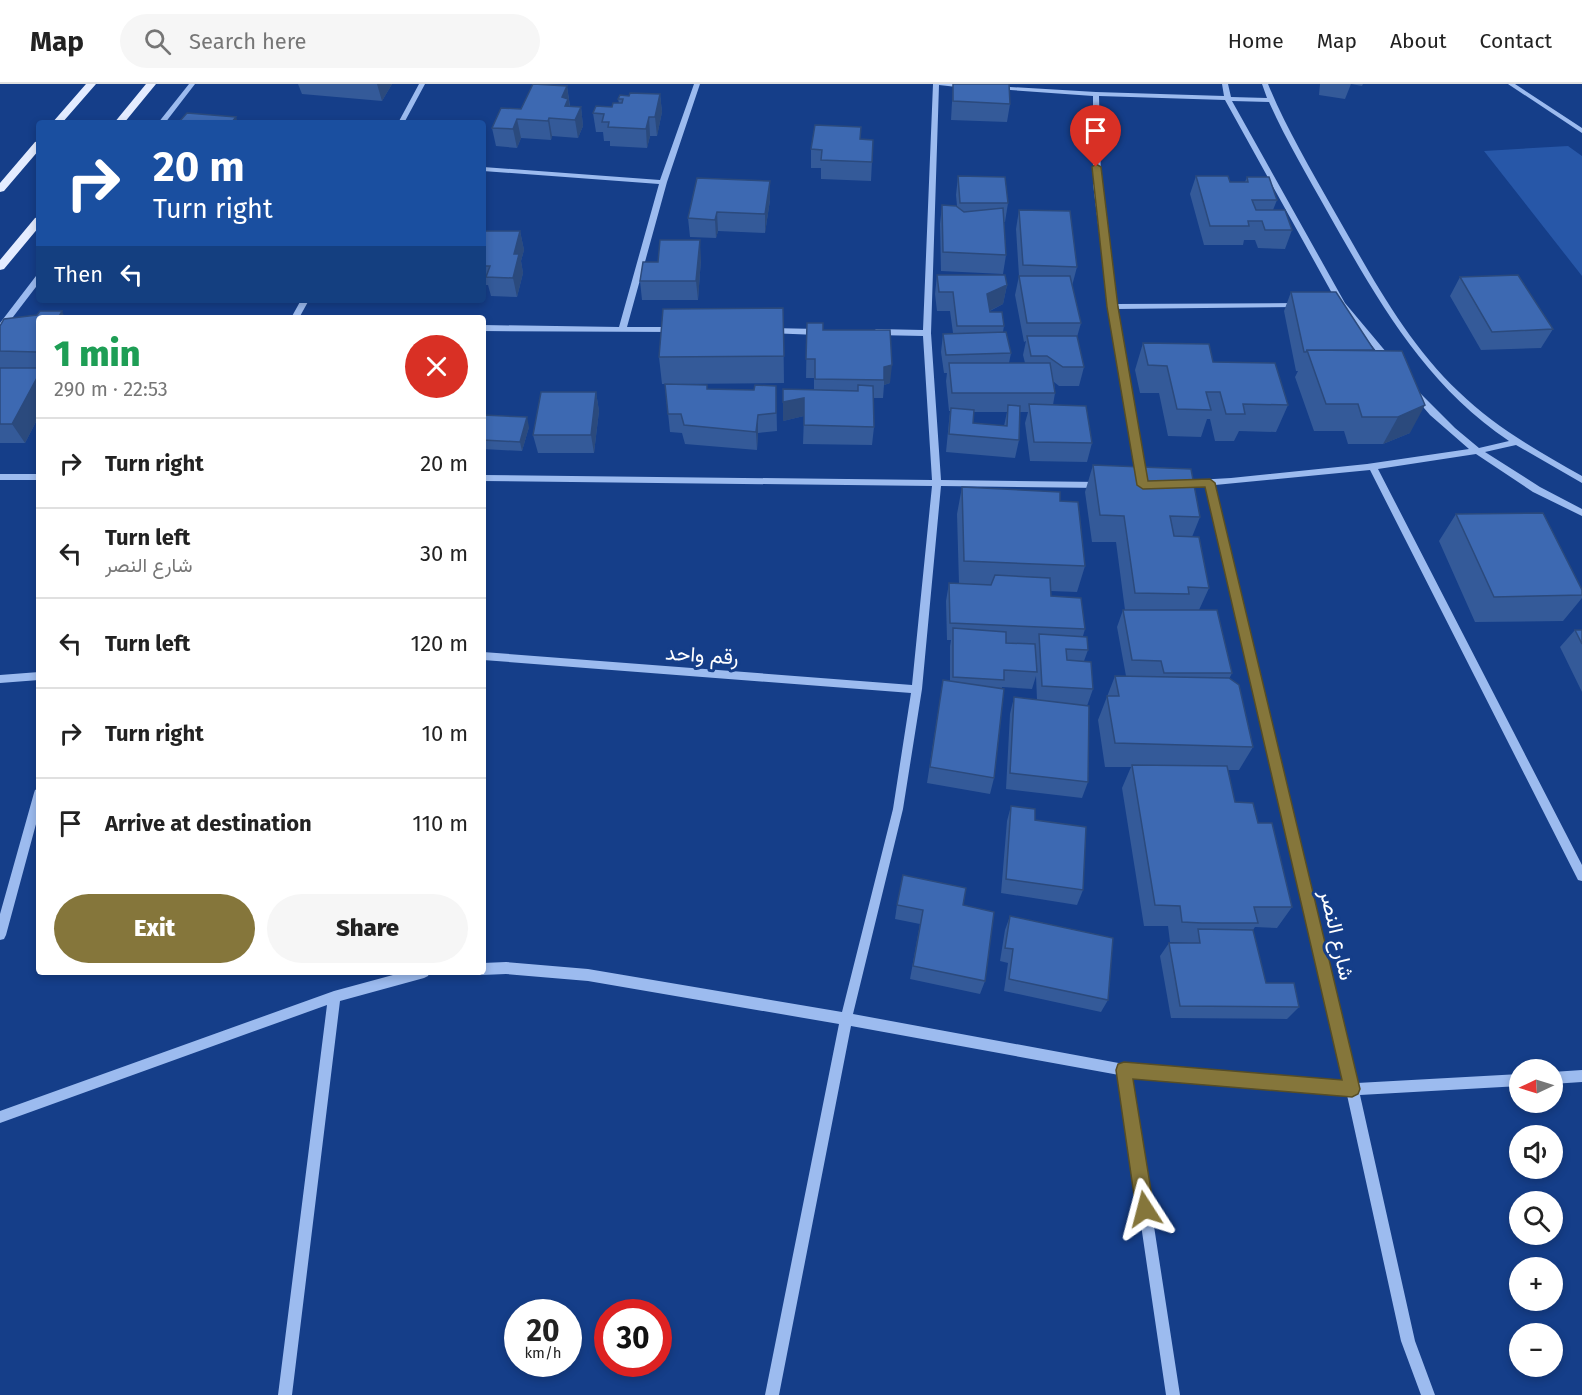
<!DOCTYPE html>
<html lang="en">
<head>
<meta charset="utf-8">
<style>
	body { margin:0; font-family:"Fira Sans",Vazirmatn,sans-serif; background:#f6f6f6; color:#222; height:100vh; display:flex; flex-direction:column; font-size:22px; white-space:nowrap }
	* { box-sizing:border-box; margin:0 }
	p { font-size:20px; color:#767676 }
	.icon { flex:none; width:33px; height:33px; fill:none; stroke:currentColor; stroke-width:2; stroke-linecap:round; stroke-linejoin:round }
	.map { position:relative; flex:1; overflow:hidden }
	.side { position:absolute; left:36px; top:231px; width:450px; height:660px; display:flex; flex-direction:column; background:#fff; border-radius:6px; box-shadow:0 3px 9px #0003 }
	.side>* { flex:none }
	.guide { position:absolute; left:36px; top:36px; width:450px; height:183px; border-radius:6px; box-shadow:0 3px 9px #0003; background:#1a4fa0; color:#fff; overflow:hidden }
	.needle { width:39px; rotate:266deg }
	.fabs { position:absolute; left:1509px; top:975px; display:grid; gap:12px }
	.fabs a { display:grid; place-items:center; width:54px; height:54px; border-radius:50%; background:#fff; box-shadow:0 3px 9px #0003; font-size:30px }
	.speed { position:absolute; left:504px; top:1215px; display:flex; gap:12px; font-size:30px; font-weight:700; text-align:center }
	.speed>* { display:grid; place-content:center; width:78px; height:78px; border-radius:50%; background:#fff; box-shadow:0 3px 9px #0003; line-height:1 }
	.speed small { font-size:15px; font-weight:400 }
	.speed .limit { border:9px solid #d22; background:#fff; color:#111 }
	.pin { position:absolute; display:grid; place-items:center; width:51px; height:51px; color:#fff; margin:-62px -26px; border-radius:50% 50% 50% 0; rotate:-45deg; box-shadow:0 0 6px #0007 }
	.pin .icon { rotate:45deg }
	.me { position:absolute; width:66px; margin:-33px; rotate:351deg; stroke-linejoin:round; filter:drop-shadow(0 0 4px #0008) }
	.turn { display:flex; align-items:center; gap:21px; height:126px; padding:0 18px; font-size:27px }
	.turn .icon { width:78px; height:78px; stroke-width:2.5 }
	.turn b { display:block; font-size:42px; line-height:51px }
	.then { display:flex; align-items:center; height:57px; padding:0 18px; background:#0003; gap:12px; font-size:22px }
	.round { display:grid; place-items:center; flex:none; width:63px; height:63px; border-radius:32px; background:#f6f6f6 }
	.head { display:flex; align-items:center; justify-content:space-between; height:102px; padding:0 18px }
	h1 { font-size:36px; font-weight:800; line-height:45px; color:#1e9e55 }
	.primary-button { display:flex; gap:12px; margin-top:auto; padding:12px 18px }
	.primary-button a { flex:1; height:69px; border-radius:36px; background:#85763b; color:#fff; font-size:24px; font-weight:800; line-height:69px; text-align:center }
	.primary-button a+a { background:#f6f6f6; color:#222 }
	ul { padding:0; list-style:none }
	li { display:flex; align-items:center; gap:18px; height:90px; padding:0 18px; border-top:2px solid #e0e0e0 }
	li div { flex:1 }
	li b { display:block; font-size:22px }
	li em { font-style:normal }
	header { display:flex; align-items:center; gap:36px; box-sizing:border-box; height:84px; padding:0 30px; background:#fff; border-bottom:2px solid #e0e0e0 }
	header strong { font-size:28px }
	nav { display:flex; gap:33px; margin-inline-start:auto; font-size:21px }
	.search { width:420px; height:54px; background:#f6f6f6; display:flex; align-items:center; gap:15px; box-sizing:border-box; padding:0 21px; border-radius:33px; color:#767676; font-size:22px }
	.map>svg:first-child { display:block }
</style>
</head>
<body>
<header>
<strong>Map</strong>
<div class="search"><svg class="icon" aria-label="search" viewBox="0 0 24 24"><circle cx="10" cy="10" r="6"/><path d="M15 15l6 6"/></svg>Search here</div>
<nav><a>Home</a><a>Map</a><a>About</a><a>Contact</a></nav>
</header>
<div class="map">
<svg width="1582" height="1311" viewBox="0 0 1582 1311">
	<rect width="100%" height="100%" fill="#153e89"/>
	<path fill="#2757a8" d="M1568 62 1582 72V192L1484 67Z"/>
	<g fill="none" stroke-linecap="round" stroke-linejoin="round">
		<path fill="#9cbbef" fill-rule="evenodd" d="M189 0H195L165 39H158Z
			M419 0H425L404 39H398Z
			M694 0H700L667 98 627 243H674L678 246 677 248 483 247V241L619 243 659 100 483 87V83L660 96Z
			M933 0H966L969 2 966 4 939 1 931 249 941 396 1101 398 1106 401 1101 404 941 402 922 605 903 725 853 930 1124 980 1344 998 1206 402 1179 403 1175 400 1179 397 1231 394 1367 380 1469 365 1430 331 1412 310 1416 307 1419 308 1455 344 1479 364 1509 357C1423 299 1377 215 1327 127 1307 91 1286 56 1269 18L1232 17 1345 219 1392 275V279H1386L1338 220 1225 16 1099 12 1101 99 1116 220 1298 219 1302 221 1298 223 1116 225 1146 395 1145 397H1139L1108 223 1093 99V12L996 5 994 4V2L1096 8 1224 12 1222 0H1228L1231 13 1267 14 1262 0H1268C1286 44 1310 84 1333 125 1370 189 1404 256 1459 308 1495 343 1538 367 1582 392V399L1516 361 1485 368 1540 403 1582 425V432L1533 408 1476 370 1378 385 1582 781V797L1578 796 1370 386 1215 401 1357 999 1520 990V1002L1360 1011 1415 1257 1435 1311H1421L1401 1257 1347 1011 1131 993 1180 1311H1166L1119 991 851 942 779 1311H765L839 940 588 897 506 890 483 891 478 888H483V879L506 878 588 885 842 928 893 725 911 609 483 576V568L912 601 932 402 483 397V391L932 396 923 252 876 251 872 248 876 245 923 246Z
			M1508 0H1515L1582 44V49Z
			M36 192H39V199L3 246 0 247V239Z
			M301 216H309L299 234H291Z
			M771 244 818 245 822 248 818 251 768 249V245Z
			M0 390H39V396H0Z
			M39 588V596L0 599V591Z
			M39 704V729L6 851 4 855 0 856V830L34 709 35 706Z
			M404 888H430L428 892 424 894 340 917 292 1311H278L327 921 0 1039V1027L334 907Z
			M1582 986V998L1552 1000V988Z"/>
		<path fill="#e4ecff" fill-rule="evenodd" d="M86 0H96L62 39H52Z
			M146 0H156L124 39H114Z
			M39 57V66L4 107 0 108V99L35 58Z
			M39 133V143L4 185 0 186V176L35 134Z"/>
	</g>
	<path fill="#345a99" fill-rule="evenodd" d="M298 0H392L382 17 302 10Z
		M953 0H1009L1010 20 1007 38 951 36Z
		M1320 0H1363L1362 2 1351 0 1345 15 1319 11Z
		M567 2 570 22 581 23 583 42 578 54 552 52 551 56 521 54 517 64 496 62 492 44 521 25Z
		M660 10 662 28 657 52H650L647 64 610 62V57H604L603 48H596L593 29 612 23 619 19 618 15 629 12Z
		M860 55 873 56 871 97 821 95V84H811V65Z
		M958 92 1008 119 1005 138H1004L1006 171 1003 190 941 187 940 140 942 121 957 122 956 111Z
		M1196 92 1230 98H1245L1247 93 1277 116 1273 126 1292 146 1285 165 1258 164 1255 156H1244L1243 161H1204L1190 110Z
		M770 97V116L765 149 718 147 716 154 690 153 688 134Z
		M1019 126 1077 183 1072 202 1081 239 1077 253 1084 283 1079 302H1059L1054 298 1055 309 1053 321 1092 359 1087 378 1030 377 1025 339 1028 328H1020L1019 356 1015 374 946 368 950 327H949L946 297 947 289H944L941 268 943 250 953 249 950 227H937L935 210 937 191 1007 201 1003 220 990 227V228L1004 242 1003 248 1011 269 1009 279H1025L1023 271 1026 257 1024 258 1015 211 1019 192 1016 145ZM974 328H1007L1004 342 973 339Z
		M483 147H520L524 166 521 177 523 189 517 213 491 212 488 201H483Z
		M701 175 698 216H642L640 197 658 178Z
		M1460 193 1553 245 1541 264 1481 266 1450 212Z
		M1291 208H1336L1410 349 1383 360H1348L1344 347H1314L1295 293 1298 287H1296L1284 227Z
		M783 224 784 299 677 300 707 305 754 306 776 302 777 347 758 349 757 366 685 360 682 349 670 348 665 300H662L659 273Z
		M39 234V332L25 359H0V242Z
		M807 239 823 246 890 299 884 301 883 314H873L874 343 872 361 803 360 804 332 783 337 814 306V294H806Z
		M1143 259 1213 278 1288 321 1276 348 1239 347 1234 357H1215L1210 335H1207L1201 353 1168 352 1159 309H1140L1135 286Z
		M596 308 599 327 594 369H538L533 351Z
		M483 331 529 343 522 367 483 365Z
		M1093 381 1200 433 1192 453 1209 504 1199 526 1232 589 1229 595 1253 663 1239 686H1228L1235 718 1258 739 1292 823 1277 844 1255 843 1253 846 1266 899 1299 923 1287 935 1171 934 1160 872 1169 859H1189L1170 858 1168 842H1144L1122 704 1131 683H1105L1098 636 1115 592H1126L1117 543 1123 526H1125L1116 458H1092L1085 408Z
		M962 403 1060 417 1085 482 1077 508 1051 507V512L1085 545 1083 552 1088 566 1084 577 1093 605 1087 622 1088 698 1082 714 1006 705 1010 630 1014 613 1037 616 1036 592 1032 605 1002 603 994 694 990 710 927 699 943 596 950 597V562L951 556H947L946 517 949 499 959 500 957 430Z
		M1456 430 1582 511V514L1563 537 1475 538 1439 457Z
		M1575 546H1582V608L1560 563Z
		M1011 722 1035 736 1083 806 1077 821 1001 809 1007 737Z
		M897 821H963L985 897 980 910 910 895 920 840 895 835Z
		M1010 832 1108 916 1101 928 1004 907 1008 879 1000 877 1005 846Z"/>
	<path fill="#2b4a7d" d="M377 0H392L382 17Z
		M567 2 571 34 562 13Z
		M660 10 662 28 657 52 655 33Z
		M581 23 583 42 578 54 575 36Z
		M236 33 238 39H231Z
		M649 33 650 52 647 64 646 45Z
		M549 34 552 52 551 56 548 37Z
		M517 35 521 54 517 64 513 45Z
		M770 97V116L765 149V130Z
		M717 128 718 147 716 154 715 136Z
		M520 147 524 166 521 177 523 189 517 213 513 194 514 170Z
		M700 156 701 175 698 216 696 197Z
		M1007 201 1003 220 985 229 987 210Z
		M62 227 65 234H58Z
		M892 281 890 299 884 301V283Z
		M39 290V332L25 359 12 340Z
		M596 308 599 327 594 369 591 351Z
		M804 314V332L783 337V318Z
		M1425 321 1410 349 1383 360 1398 333Z
		M758 331V349L757 366 756 348Z
		M527 333 529 343 522 367 520 358Z"/>
	<path fill="#3d69b2" stroke="#2b4a7d" stroke-width="1.5" d="M533 0 567 2 562 13 568 15 565 22 581 23 575 36 549 34 548 37 517 35 513 45 492 44 501 24 521 25Z
		M953 0H1009L1010 20 953 17Z
		M630 9 660 10 655 33H649L646 45 608 43 609 38H602L604 30 593 29 596 22 612 23 613 19H622L623 15H618L620 11 629 12Z
		M187 29 236 33 231 39H178Z
		M815 41 861 43 860 55 873 56 872 78 821 76 822 66 811 65Z
		M958 92 1005 93 1008 119H960Z
		M1196 92H1228L1230 98H1248L1247 93H1269L1277 116H1252L1256 126H1285L1292 146H1265L1262 137H1248L1249 142H1210Z
		M697 94 770 97 765 130 717 128 715 136 688 134Z
		M942 121 956 122 964 128 1003 124 1006 171 943 168Z
		M1019 126 1070 127 1077 183 1023 181Z
		M483 147H520L514 170H519L513 194 486 193 490 182H483Z
		M660 156H700L696 197H640L643 178H658Z
		M937 191H1005L1007 201 987 210 990 228H1002L1004 242H957L953 208H939Z
		M1518 191 1553 245 1492 248 1460 193Z
		M1019 192H1070L1081 239H1027Z
		M1291 208H1336L1374 266H1307L1306 268H1304Z
		M783 224 784 272 659 273 663 225Z
		M40 227H62L58 234H39V265L37 268 0 267V242L4 235 37 231Z
		M807 239H823V246H890L892 281 884 283V296L815 295V275H806Z
		M1006 248 1011 269 946 271 943 250Z
		M1027 252H1077L1084 283H1063L1047 272H1031Z
		M1143 259 1209 260 1213 278 1275 279 1288 321 1243 320 1245 330H1226L1220 308H1206L1211 326 1177 325 1167 282 1148 281Z
		M1307 266 1402 267 1425 321 1398 333H1362L1358 320H1326Z
		M949 279H1050L1055 309H952Z
		M0 284H39V290L12 340H0Z
		M665 300 707 301V305L754 306 755 301 776 302V329L758 331 756 348 684 341 681 330H668Z
		M858 301 873 302 874 343 804 341V314L783 318V305L858 307Z
		M541 308H596L591 351H533Z
		M1029 320 1086 322 1092 359 1034 358Z
		M1008 321 1020 322 1019 356 949 350 951 324 974 326 973 339 1007 342Z
		M483 331 527 333 520 358 483 356Z
		M1093 381 1191 385 1200 433 1170 432 1174 452 1199 453 1209 504 1188 503 1189 510 1135 509 1124 432 1100 431Z
		M962 403 1060 408V417L1078 418 1085 482 964 477Z
		M1543 429 1582 506V511L1494 513 1456 430Z
		M995 491 1050 494 1051 512 1081 514 1085 545 950 539 949 499 991 501Z
		M1123 526H1217L1232 589H1164L1161 577 1132 576Z
		M953 544 1006 548V559L1035 560 1037 588 1004 586V596L953 593Z
		M1575 546H1582V560Z
		M1039 550 1087 553 1088 566 1066 565 1067 576 1091 578 1093 605 1042 602Z
		M1115 592 1229 594 1239 601 1253 663 1115 659 1107 612H1119Z
		M943 596 1004 605 994 694 930 683Z
		M1014 613 1089 622 1088 698 1010 689Z
		M1132 681 1227 682 1235 718 1253 719 1258 739H1272L1292 823H1254L1258 839H1202L1182 838 1180 822 1155 821Z
		M1011 722 1035 725V736L1086 743 1083 806 1006 795Z
		M903 791 966 804 963 821 994 828 985 897 913 882 923 826 897 821Z
		M1010 832 1113 854 1108 916 1009 895 1013 865 1005 864Z
		M1198 845 1253 846 1266 899H1294L1299 923 1180 922 1169 859H1200Z"/>
	<path fill="#85763b" stroke="#564d26" stroke-width="1.5" d="M1096 80 1101 83 1118 223 1148 397 1210 395 1215 399 1360 1005 1358 1010 1352 1013 1133 995 1154 1125 1151 1131 1145 1134 1139 1131 1136 1125 1116 986 1118 980 1124 978 1342 996 1205 403 1143 405 1137 401 1107 223 1092 83Z"/>
	<g text-anchor="middle" dominant-baseline="central" stroke-width="6" stroke-linejoin="round" paint-order="stroke">
		<g font-size="21" fill="#fff" stroke="#153e89">
			<text transform="translate(702 571) rotate(4)">رقم واحد</text>
			<text transform="translate(1337 851) rotate(77)">شارع النصر</text>
		</g>
	</g>
</svg>
<div class="fabs">
<a><svg class="needle" viewBox="-14 -14 28 28"><path d="M0-13l5 13h-10z" fill="#e53935"/><path d="M0 13l5-13h-10z" fill="#767676"/></svg></a>
<a><svg class="icon" aria-label="sound" viewBox="0 0 24 24"><path d="M4 9h4l5-4v14l-5-4H4zM17 9q2 3 0 6"/></svg></a>
<a><svg class="icon" aria-label="search" viewBox="0 0 24 24"><circle cx="10" cy="10" r="6"/><path d="M15 15l6 6"/></svg></a>
<a>+</a>
<a>−</a>
</div>
<div class="speed"><div>20<small>km/h</small></div><div class="limit">30</div></div>
<div class="pin" style="left:1096px;top:83px;background:#d93025"><svg class="icon" aria-label="arrive" viewBox="0 0 24 24"><path d="M6 21V4h12l-3 4 3 4H6"/></svg></div>
<svg class="me" style="left:1145px;top:1125px" viewBox="-20 -20 40 40"><path d="M0-17L14 15 0 8-14 15z" fill="#85763b" stroke="#fff" stroke-width="4"/></svg>
<div class="guide">
<div class="turn"><svg class="icon" aria-label="right" viewBox="0 0 24 24"><path d="M7 20v-9h11M14 6l5 5-5 5"/></svg><div><b>20 m</b>Turn right</div></div>
<div class="then">Then<svg class="icon" aria-label="left" viewBox="0 0 24 24"><path d="M17 20v-9H6M10 6l-5 5 5 5"/></svg></div>
</div>
<section class="side">
<div class="head"><div><h1>1 min</h1><p>290 m · 22:53</p></div><a class="round" style="background:#d93025;color:#fff"><svg class="icon" aria-label="close" viewBox="0 0 24 24"><path d="M6 6l12 12M18 6L6 18"/></svg></a></div>
<ul>
<li><svg class="icon" aria-label="right" viewBox="0 0 24 24"><path d="M7 20v-9h11M14 6l5 5-5 5"/></svg><div><b>Turn right</b></div><em>20 m</em></li>
<li><svg class="icon" aria-label="left" viewBox="0 0 24 24"><path d="M17 20v-9H6M10 6l-5 5 5 5"/></svg><div><b>Turn left</b><p>شارع النصر</p></div><em>30 m</em></li>
<li><svg class="icon" aria-label="left" viewBox="0 0 24 24"><path d="M17 20v-9H6M10 6l-5 5 5 5"/></svg><div><b>Turn left</b></div><em>120 m</em></li>
<li><svg class="icon" aria-label="right" viewBox="0 0 24 24"><path d="M7 20v-9h11M14 6l5 5-5 5"/></svg><div><b>Turn right</b></div><em>10 m</em></li>
<li><svg class="icon" aria-label="arrive" viewBox="0 0 24 24"><path d="M6 21V4h12l-3 4 3 4H6"/></svg><div><b>Arrive at destination</b></div><em>110 m</em></li>
</ul>
<div class="primary-button"><a>Exit</a><a>Share</a></div>
</section>
</div>
</body>
</html>
